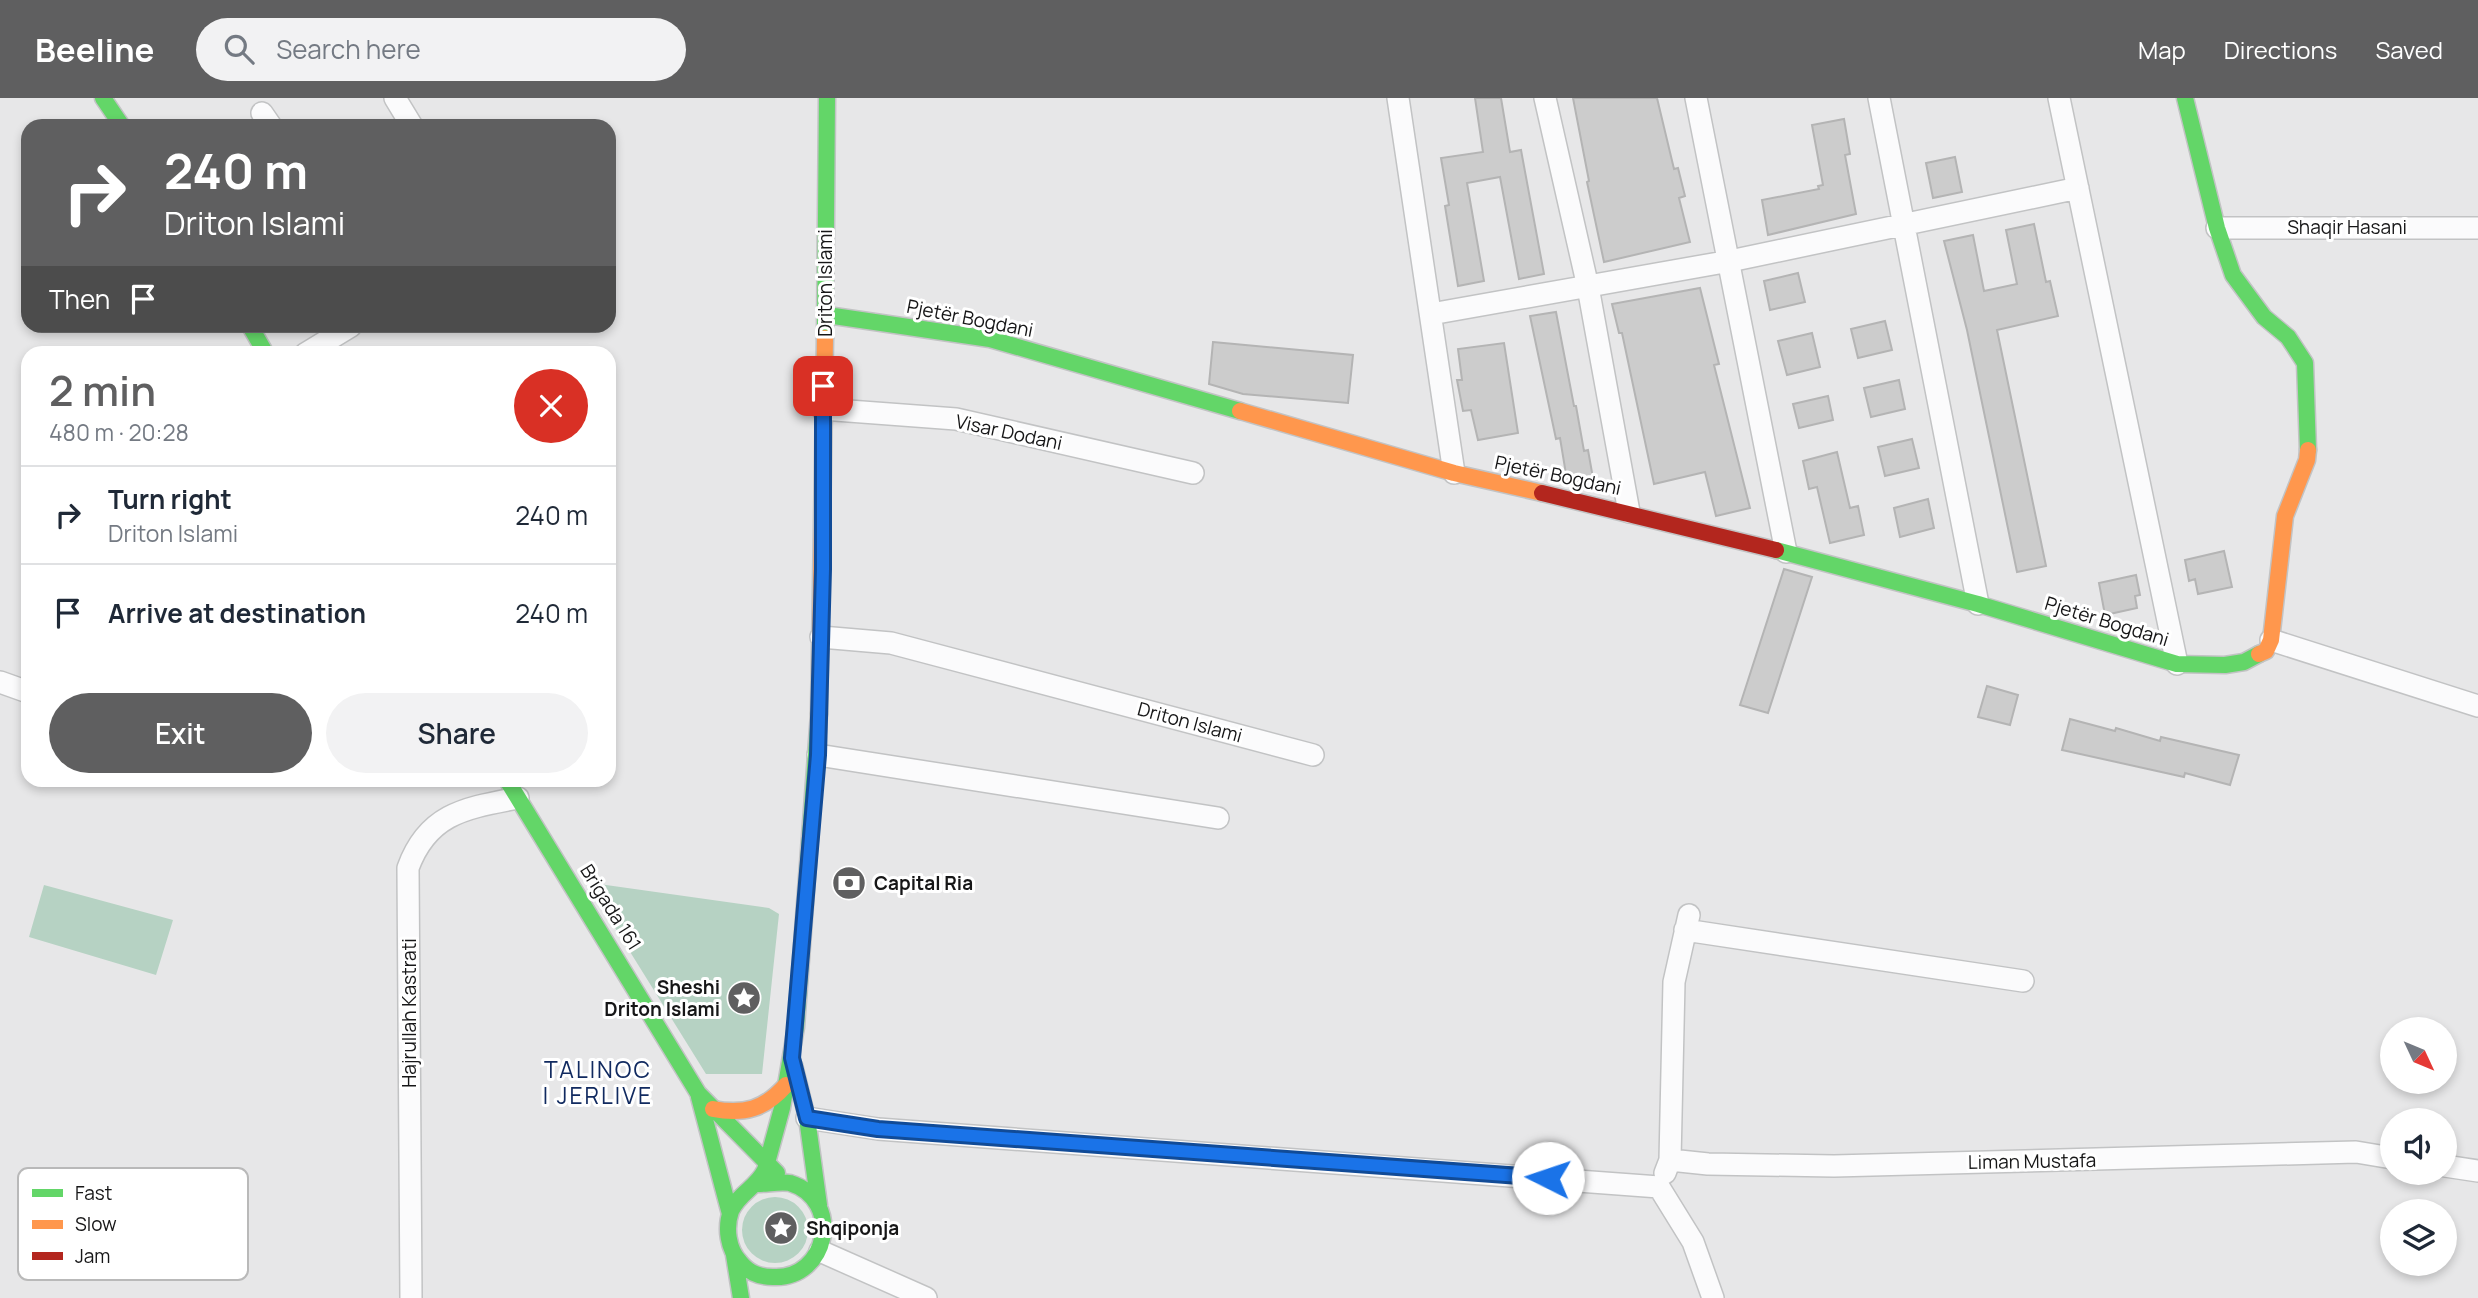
<!DOCTYPE html>
<html lang="en">
<head>
<meta charset="utf-8">
<style>
	body { margin:0; font-family:Manrope,sans-serif; background:#f2f2f3; color:#1f2937; height:100vh; display:flex; flex-direction:column; font-size:26px; white-space:nowrap }
	* { box-sizing:border-box; margin:0 }
	p { font-size:23px; color:#747a83 }
	.icon { flex:none; width:38px; height:38px; fill:none; stroke:currentColor; stroke-width:2; stroke-linecap:round; stroke-linejoin:round }
	.map { position:relative; flex:1; overflow:hidden }
	.side { position:absolute; left:21px; top:248px; width:595px; height:441px; display:flex; flex-direction:column; background:#fff; border-radius:21px; box-shadow:0 4px 10px #0003 }
	.side>* { flex:none }
	.top-card { position:absolute; left:21px; top:21px; width:595px; height:214px; border-radius:21px; box-shadow:0 4px 10px #0003; background:#5f5f60; color:#fff; overflow:hidden }
	.needle { width:46px; rotate:134deg }
	.fabs { position:absolute; left:2380px; top:919px; display:grid; gap:14px }
	.fabs a { display:grid; place-items:center; width:77px; height:77px; border-radius:50%; background:#fff; box-shadow:0 4px 10px #0003; font-size:35px }
	.pin { position:absolute; display:grid; place-items:center; width:60px; height:60px; color:#fff; margin:-30px; border-radius:14px; box-shadow:0 4px 10px #0006 }
	.me { position:absolute; width:77px; margin:-38px; rotate:274deg; stroke-linejoin:round; filter:drop-shadow(0 0 5px #0008) }
	.turn { display:flex; align-items:center; gap:24px; height:147px; padding:0 28px; font-size:32px }
	.turn .icon { width:91px; height:91px; stroke-width:2.5 }
	.turn b { display:block; font-size:49px; line-height:60px }
	.then { display:flex; align-items:center; height:66px; padding:0 28px; background:#0003; gap:14px; font-size:26px }
	.round { display:grid; place-items:center; flex:none; width:74px; height:74px; border-radius:37px; background:#f2f2f3 }
	.overview { display:flex; align-items:center; justify-content:space-between; height:119px; padding:0 28px }
	h1 { font-size:42px; font-weight:600; line-height:52px; color:#5f5f60 }
	.primary-button { display:flex; gap:14px; margin-top:auto; padding:14px 28px }
	.primary-button a { flex:1; height:80px; border-radius:42px; background:#5f5f60; color:#fff; font-size:28px; font-weight:600; line-height:80px; text-align:center }
	.primary-button a+a { background:#f2f2f3; color:#1f2937 }
	ul { padding:0; list-style:none }
	li { display:flex; align-items:center; gap:21px; height:98px; padding:0 28px; border-top:2px solid #e0e1e3 }
	li div { flex:1 }
	li b { display:block; font-size:26px }
	li em { font-style:normal }
	header { display:flex; align-items:center; gap:42px; box-sizing:border-box; height:98px; padding:0 35px; background:#5f5f60; color:#fff }
	header strong { font-size:33px }
	nav { display:flex; gap:38px; margin-inline-start:auto; font-size:24px }
	.search { width:490px; height:63px; background:#f2f2f3; display:flex; align-items:center; gap:18px; box-sizing:border-box; padding:0 24px; border-radius:38px; color:#747a83; font-size:26px }
	.map>svg:first-child { display:block }
</style>
</head>
<body>
<header>
<strong>Beeline</strong>
<div class="search"><svg class="icon" aria-label="search" viewBox="0 0 24 24"><circle cx="10" cy="10" r="6"/><path d="M15 15l6 6"/></svg>Search here</div>
<nav><a>Map</a><a>Directions</a><a>Saved</a></nav>
</header>
<div class="map">
<svg width="2478" height="1200" viewBox="0 0 2478 1200">
	<rect width="100%" height="100%" fill="#e7e7e8"/>
	<path fill="#b6d2c3" d="M599 786 769 810 779 816 762 976H706L591 791Z
		M44 787 173 822 156 877 29 839Z
		M742 1132a33 33 0 1 1 66 0a33 33 0 1 1-66 0Z"/>
	<path fill="#ccc" stroke="#b4b4b4" stroke-width="2" d="M1475 0H1501L1510 54 1521 52 1544 176 1519 181 1500 79 1467 85 1484 183 1458 188 1445 108 1449 107 1441 60 1483 54Z
		M1573 0H1657L1674 71 1678 70 1685 98 1679 100 1690 144 1604 164 1587 84 1589 83Z
		M1844 21 1850 56 1845 57 1856 116 1768 137 1762 102 1819 91 1818 88 1823 87 1812 27Z
		M1955 59 1962 94 1933 100 1926 65Z
		M2034 126 2046 184 2050 183 2058 218 1997 232 2046 468 2017 474 1967 232 1944 143 1973 137 1984 193 2017 186 2006 132Z
		M1798 175 1805 204 1770 212 1764 183Z
		M1700 190 1719 266 1714 267 1750 410 1716 418 1705 374 1654 386 1622 235H1619L1612 206Z
		M1556 214 1574 308H1576L1584 353 1588 352 1593 380 1573 384 1567 382 1560 340 1556 341 1530 218Z
		M1885 223 1892 252 1858 260 1851 231Z
		M1812 235 1820 269 1787 277 1778 243Z
		M1213 244 1353 257 1348 305 1243 296 1209 286Z
		M1504 245 1518 335 1478 342 1471 312 1463 313 1457 282H1462L1458 251Z
		M1899 282 1905 311 1871 319 1864 290Z
		M1828 298 1833 322 1799 330 1793 306Z
		M1912 341 1919 370 1885 378 1878 349Z
		M1837 354 1850 410 1858 408 1864 437 1830 445 1817 389 1809 391 1803 363Z
		M1928 401 1934 430 1900 439 1894 410Z
		M2224 453 2232 489 2198 496 2195 481 2189 483 2185 462Z
		M1784 471 1812 479 1768 615 1740 607Z
		M2136 477 2140 497 2135 498 2137 510 2105 517 2099 485Z
		M1987 588 2018 597 2010 627 1978 619Z
		M2070 621 2115 633 2116 630 2160 643 2161 639 2239 657 2230 687 2185 675 2184 679 2062 652Z"/>
	<g fill="none" stroke-linecap="round" stroke-linejoin="round">
		<g stroke="#c2c3c4" stroke-width="24">
			<path id="street" d="M395 0 412 28
				M1398 0 1454 375
				M1545 0 1588 189 1629 414
				M1696 0 1786 454
				M1879 0 1978 506
				M2059 0 2177 566
				M262 15 271 28
				M2217 130H2478
				M1431 216 1730 163 2078 90
				M305 256 351 228
				M822 311 956 321 1193 375
				M821 539 891 545 1313 657
				M2271 542 2478 608
				M0 584 28 594
				M818 657 1218 720
				M1685 832 2023 883
				M807 1020 878 1031 1659 1089 1693 1144 1713 1200
				M1670 1062 1708 1066 1834 1068 2356 1054 2392 1060
				M2445 1068 2478 1073
				M1665 1075 1670 1062 1674 884 1689 817
				M820 1153 926 1200
				M411 1200 408 770C428 715 466 710 518 700"/>
		</g>
		<g stroke="#c2c3c4" stroke-width="19">
			<path id="fast" d="M103 0 122 28
				M2185 0 2217 130 2233 177 2264 219 2288 239 2305 265 2308 352
				M827 217 990 241 1240 313
				M250 228 266 256
				M825 240 827 0
				M1776 452 1978 506 2177 566 2225 567 2244 564 2259 556
				M507 682 698 995 777 1075
				M794 967 807 1020 819 1107
				M699 999 730 1116
				M758 1086C768 1086 781 1083 790 1085 844 1102 828 1182 773 1179 759 1179 749 1175 740 1164 728 1151 725 1130 731 1113 739 1095 757 1089 765 1072L782 1010 796 929 819 616
				M734 1157 741 1200"/>
		</g>
		<g stroke="#c2c3c4" stroke-width="19">
			<path id="slow" d="M1240 313 1454 375 1542 395
				M2259 556 2266 553 2271 542 2285 418 2307 362 2308 352
				M819 616 825 240
				M713 1011C744 1017 765 1011 786 987"/>
		</g>
		<g stroke="#c2c3c4" stroke-width="19">
			<path id="jam" d="M1542 395 1776 452"/>
		</g>
		<use href="#street" stroke="#fbfbfc" stroke-width="21"/>
		<use href="#fast" stroke="#63d668" stroke-width="16"/>
		<use href="#slow" stroke="#ff974d" stroke-width="16"/>
		<use href="#jam" stroke="#b3261e" stroke-width="16"/>
	</g>
	<g fill="none" stroke-linecap="round" stroke-linejoin="round">
		<g stroke="#114b97" stroke-width="18">
			<path id="route" d="M823 288V471L818 657 792 960 807 1020 878 1031 1548 1080"/>
		</g>
		<use href="#route" stroke="#1a73e8" stroke-width="12"/>
	</g>
	<defs>
		<g id="bank-disc" transform="scale(1.75)"><circle r="9.5" fill="#5f5f60" stroke="#fff"/><path d="M-6-4H6V4H-6ZM0-2.3a2.3 2.3 0 1 0 0 4.6a2.3 2.3 0 1 0 0-4.6Z" fill="#fff"/></g>
		<g id="sight-disc" transform="scale(1.75)"><circle r="9.5" fill="#5f5f60" stroke="#fff"/><path d="M0-6L1.8-2.2L6-1.7L2.9 1.2L3.7 5.4L0 3.3L-3.7 5.4L-2.9 1.2L-6-1.7L-1.8-2.2Z" fill="#fff"/></g>
	</defs>
	<g fill-rule="evenodd">
		<use href="#bank-disc" x="849" y="785"/>
		<use href="#sight-disc" x="744" y="900"/>
		<use href="#sight-disc" x="781" y="1130"/>
	</g>
	<g text-anchor="middle" dominant-baseline="central" stroke-width="6" stroke-linejoin="round" paint-order="stroke">
		<g font-size="19" fill="#161617" stroke="#fff">
			<text x="2347" y="129">Shaqir Hasani</text>
			<text transform="translate(825 185) rotate(-90)">Driton Islami</text>
			<text transform="translate(970 220) rotate(11)">Pjetër Bogdani</text>
			<text transform="translate(1009 334) rotate(12)">Visar Dodani</text>
			<text transform="translate(1558 377) rotate(12)">Pjetër Bogdani</text>
			<text transform="translate(2107 523) rotate(17)">Pjetër Bogdani</text>
			<text transform="translate(1190 624) rotate(15)">Driton Islami</text>
			<text transform="translate(611 809) rotate(58)">Brigada 161</text>
			<text transform="translate(409 915) rotate(-90)">Hajrullah Kastrati</text>
			<text transform="translate(2032 1063) rotate(-1)">Liman Mustafa</text>
		</g>
		<g font-size="19" font-weight="bold" fill="#161617" stroke="#fff" text-anchor="start">
			<text x="874" y="785">Capital Ria</text>
			<text x="720" y="889" text-anchor="end">Sheshi<tspan x="720" dy="22">Driton Islami</tspan></text>
			<text x="806" y="1130">Shqiponja</text>
		</g>
		<g font-size="23" letter-spacing="2" fill="#112a60" stroke="#fff">
			<text x="598" y="971">TALINOC<tspan x="598" dy="26">I JERLIVE</tspan></text>
		</g>
	</g>
	<rect x="18" y="1070" width="230" height="112" rx="10" fill="#fff" stroke="#b9b9b9" stroke-width="2"/>
	<rect x="32" y="1091" width="31" height="8" fill="#63d668"/>
	<rect x="32" y="1122" width="31" height="9" fill="#ff974d"/>
	<rect x="32" y="1154" width="31" height="8" fill="#b3261e"/>
	<g font-size="19" fill="#161617">
		<text x="75" y="1102">Fast</text>
		<text x="75" y="1133">Slow</text>
		<text x="75" y="1165">Jam</text>
	</g>
</svg>
<div class="fabs">
<a><svg class="needle" viewBox="-14 -14 28 28"><path d="M0-13l5 13h-10z" fill="#e53935"/><path d="M0 13l5-13h-10z" fill="#747a83"/></svg></a>
<a><svg class="icon" aria-label="sound" viewBox="0 0 24 24"><path d="M4 9h4l5-4v14l-5-4H4zM17 9q2 3 0 6"/></svg></a>
<a><svg class="icon" aria-label="layers" viewBox="0 0 24 24"><path d="M12 4l9 5-9 5-9-5zM3 14l9 5 9-5"/></svg></a>
</div>
<div class="pin" style="left:823px;top:288px;background:#d93025"><svg class="icon" aria-label="arrive" viewBox="0 0 24 24"><path d="M6 21V4h12l-3 4 3 4H6"/></svg></div>
<svg class="me" style="left:1548px;top:1080px" viewBox="-20 -20 40 40"><circle r="19" fill="#fff"/><path d="M0-13L10 11 0 6-10 11z" fill="#1a73e8"/></svg>
<div class="top-card">
<div class="turn"><svg class="icon" aria-label="right" viewBox="0 0 24 24"><path d="M7 20v-9h11M14 6l5 5-5 5"/></svg><div><b>240 m</b>Driton Islami</div></div>
<div class="then">Then<svg class="icon" aria-label="arrive" viewBox="0 0 24 24"><path d="M6 21V4h12l-3 4 3 4H6"/></svg></div>
</div>
<section class="side">
<div class="overview"><div><h1>2 min</h1><p>480 m · 20:28</p></div><a class="round" style="background:#d93025;color:#fff"><svg class="icon" aria-label="close" viewBox="0 0 24 24"><path d="M6 6l12 12M18 6L6 18"/></svg></a></div>
<ul>
<li><svg class="icon" aria-label="right" viewBox="0 0 24 24"><path d="M7 20v-9h11M14 6l5 5-5 5"/></svg><div><b>Turn right</b><p>Driton Islami</p></div><em>240 m</em></li>
<li><svg class="icon" aria-label="arrive" viewBox="0 0 24 24"><path d="M6 21V4h12l-3 4 3 4H6"/></svg><div><b>Arrive at destination</b></div><em>240 m</em></li>
</ul>
<div class="primary-button"><a>Exit</a><a>Share</a></div>
</section>
</div>
</body>
</html>
